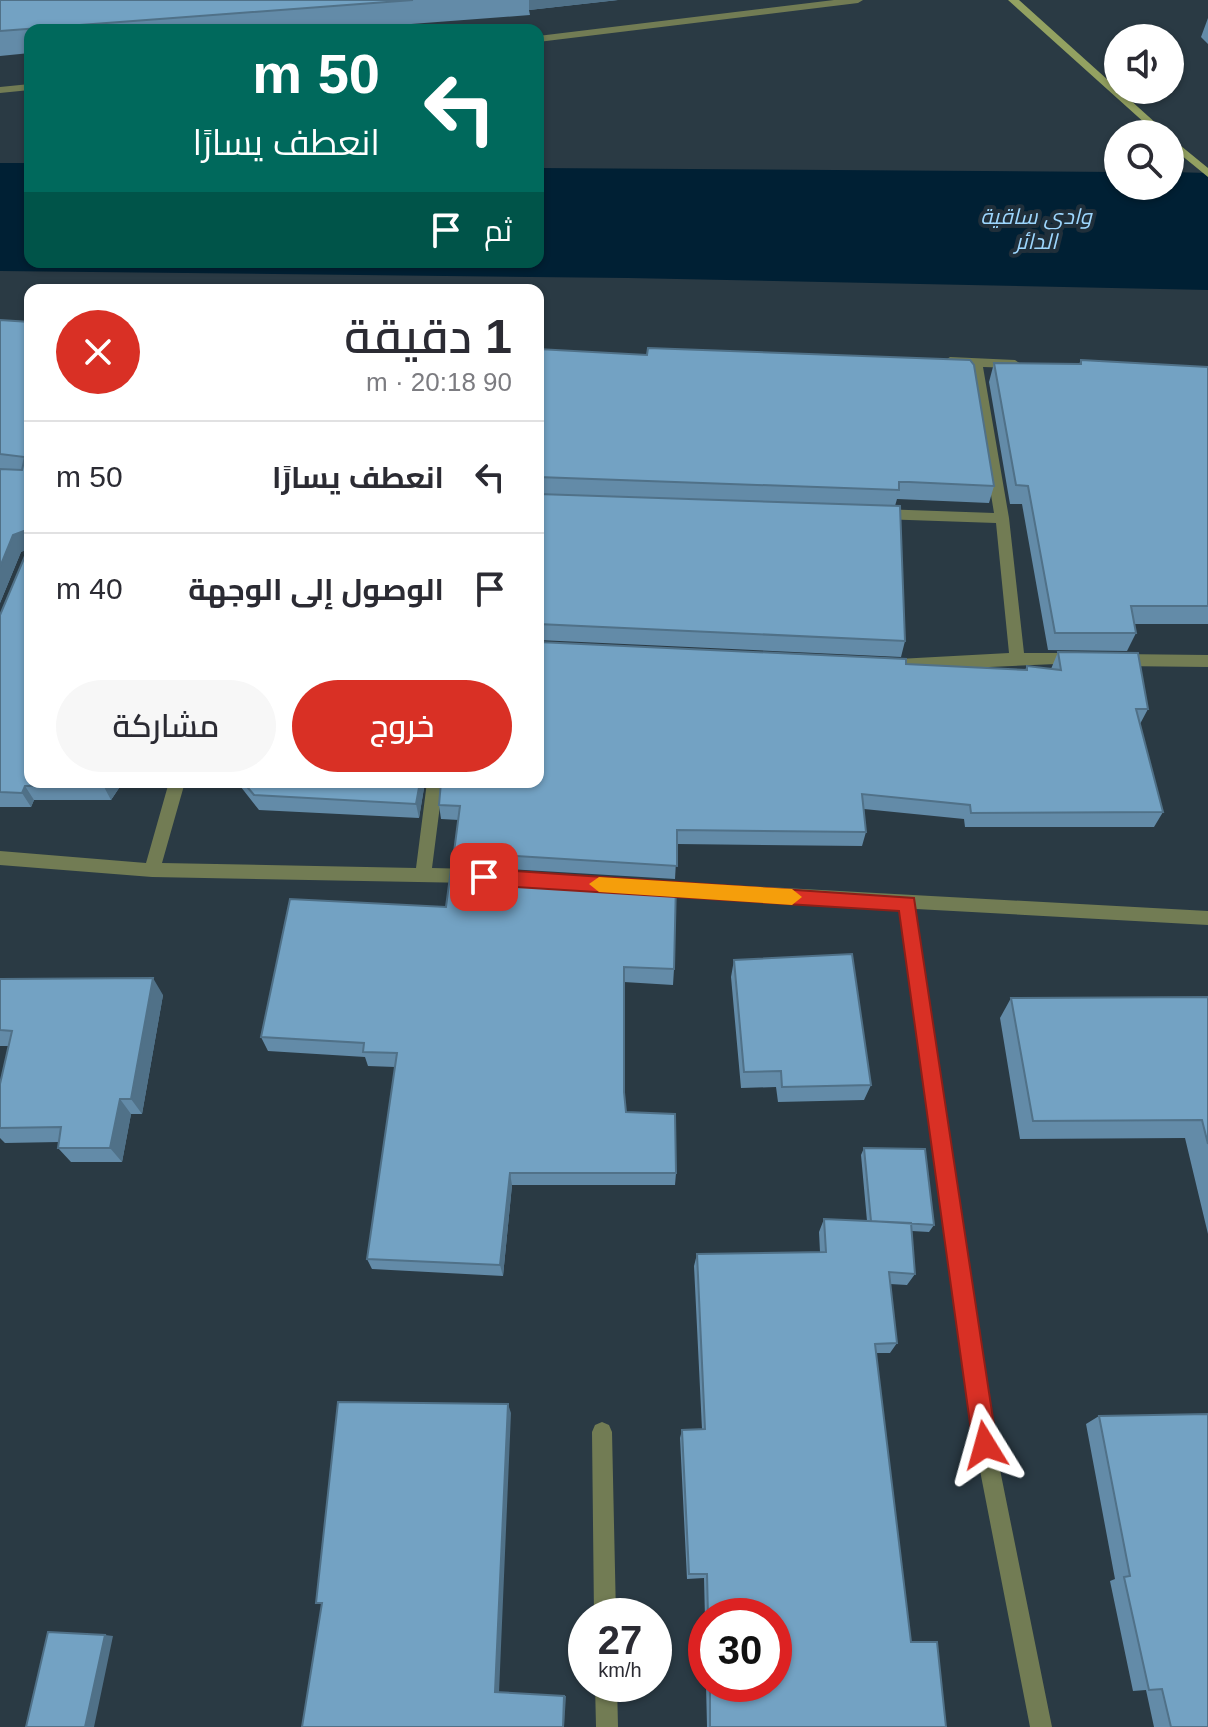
<!DOCTYPE html>
<html lang="ar">
<head>
<meta charset="utf-8">
<style>
	body { margin:0; font-family:Helvetica,Cairo,sans-serif; background:#f7f7f7; color:#2b2b33; direction:rtl; height:100vh; display:flex; flex-direction:column; font-size:30px; white-space:nowrap }
	* { box-sizing:border-box; margin:0 }
	p { font-size:26px; color:#7c7c81 }
	.icon { flex:none; width:44px; height:44px; fill:none; stroke:currentColor; stroke-width:2; stroke-linecap:round; stroke-linejoin:round }
	.map { position:relative; flex:1; overflow:hidden; direction:ltr }
	.details { position:absolute; left:24px; top:284px; width:520px; height:504px; display:flex; flex-direction:column; background:#fff; border-radius:16px; box-shadow:0 2px 6px #0004; direction:rtl }
	.details>* { flex:none }
	.top-card { position:absolute; left:24px; top:24px; width:520px; height:244px; border-radius:16px; box-shadow:0 2px 6px #0004; direction:rtl; background:#00695c; color:#fff; overflow:hidden }
	.buttons { position:absolute; left:1104px; top:24px; display:grid; gap:16px }
	.buttons a { display:grid; place-items:center; width:80px; height:80px; border-radius:50%; background:#fff; box-shadow:0 2px 6px #0004; font-size:40px }
	.speed { position:absolute; left:568px; top:1598px; display:flex; gap:16px; font-size:40px; font-weight:700; text-align:center }
	.speed>* { display:grid; place-content:center; width:104px; height:104px; border-radius:50%; background:#fff; box-shadow:0 2px 6px #0004; line-height:1 }
	.speed small { font-size:20px; font-weight:400 }
	.speed .limit { border:12px solid #d22; background:#fff; color:#111 }
	.pin { position:absolute; display:grid; place-items:center; width:68px; height:68px; color:#fff; margin:-34px; border-radius:16px; box-shadow:0 4px 12px #0006 }
	.me { position:absolute; width:88px; margin:-44px; rotate:352deg; stroke-linejoin:round; filter:drop-shadow(0 0 6px #0008) }
	.turn { display:flex; align-items:center; gap:28px; height:168px; padding:0 32px; font-size:36px }
	.turn .icon { width:104px; height:104px; stroke-width:2.5 }
	.turn b { display:block; font-size:56px; line-height:68px }
	.then { display:flex; align-items:center; height:76px; padding:0 32px; background:#0003; gap:16px; font-size:30px }
	.round { display:grid; place-items:center; flex:none; width:84px; height:84px; border-radius:42px; background:#f7f7f7 }
	.overview { display:flex; align-items:center; justify-content:space-between; height:136px; padding:0 32px }
	h1 { font-size:48px; font-weight:600; line-height:60px }
	.action { display:flex; gap:16px; margin-top:auto; padding:16px 32px }
	.action a { flex:1; height:92px; border-radius:48px; background:#d93025; color:#fff; font-size:32px; font-weight:600; line-height:92px; text-align:center }
	.action a+a { background:#f7f7f7; color:#2b2b33 }
	ul { padding:0; list-style:none }
	li { display:flex; align-items:center; gap:24px; height:112px; padding:0 32px; border-top:2px solid #e1e1e2 }
	li div { flex:1 }
	li b { display:block; font-size:30px }
	li em { font-style:normal }
	.map>svg:first-child { display:block }
</style>
</head>
<body>
<div class="map">
<svg width="1208" height="1727" viewBox="0 0 1208 1727">
	<rect width="100%" height="100%" fill="#2a3a44"/>
	<path fill="#002034" d="M0 163H30V262H538V168L1118 172V186H1170V172L1208 173V290L628 278 0 271Z"/>
	<g fill="none" stroke-linecap="round" stroke-linejoin="round">
		<path fill="#727c54" fill-rule="evenodd" d="M950 357 1015 360 1021 364 1015 368 983 367 1009 518 1024 653H1074L1079 655 1081 659 1079 663 898 671 891 665 898 659 1009 653 996 523 880 519 873 514 880 509 994 513 970 366 946 364 944 361Z
			M1118 654 1208 655V667L1118 666 1111 660Z
			M169 782H185L162 863 416 868 427 782H443L432 868 472 869 478 871 480 876 478 881 472 883 152 877 0 865V851L146 863Z
			M654 881 1208 911V925L916 909 995 1445 1052 1727H1030L975 1445 899 908 654 895 648 893 646 888 648 883Z
			M602 1422 609 1425 612 1432 616 1616H594L592 1432 595 1425Z
			M595 1684H617L618 1727H596Z"/>
		<path fill="#727c54" fill-rule="evenodd" d="M834 0H863L858 3 538 42V36Z
			M30 84V90L0 93V87Z"/>
		<path fill="#93a161" fill-rule="evenodd" d="M1008 0H1019L1168 134H1157Z
			M1170 137 1208 168V177L1170 146Z"/>
	</g>
	<path fill="#638ba8" d="M0 0H618L529 10 530 15 332 30H30V53L0 56V57Z
		M1208 18V44L1201 37Z
		M0 320 123 782 111 800H34L31 807H0V615L25 556V550L21 552 0 603Z
		M538 349 994 486 989 503 897 499 895 506 905 641 901 657 538 640V641Z
		M1081 360 1208 367V624H1134L1136 633 1127 651 1048 650 1022 504H1010L989 382 994 363 1079 364Z
		M1058 652 1148 709 1140 724 1163 812 1154 827H965L964 819 864 809 866 832 862 846 677 844 675 879 457 866 454 852 459 820 441 819 439 805 906 664 1025 670 1027 666 1051 669Z
		M237 782H425L419 818 259 810Z
		M290 899 674 969 673 985 624 982V1092L626 1112 676 1173 675 1185H512L503 1276 372 1269 367 1259 395 1067 368 1066 365 1057 268 1051 261 1037Z
		M734 960 871 1085 864 1100 778 1102 776 1087 741 1088 731 977Z
		M0 979 163 995 142 1114H131L122 1162H71L58 1148 59 1142 5 1143 0 1138V1084L9 1046H0Z
		M1208 997V1234L1185 1138 1020 1139 1000 1018 1011 998Z
		M864 1148 934 1225 929 1232 912 1231 915 1274 907 1285 890 1284 897 1343 890 1353H876L911 1642 946 1727H707L706 1684H774V1616H706V1660L704 1578 687 1579 680 1438 682 1430 702 1429 694 1266 697 1254 820 1252 819 1232 824 1219 867 1221 861 1155Z
		M1099 1416 1208 1727H1154L1146 1690 1133 1691 1110 1581 1115 1579 1086 1424Z"/>
	<path fill="#507188" d="M529 0H618L529 10Z
		M24 531 30 548 21 552 0 603V567L13 535Z
		M106 782H123L111 800 103 785Z
		M420 782H425L419 818 416 804Z
		M25 786 34 800 31 807 22 793Z
		M153 978 163 995 142 1114 131 1099Z
		M120 1099 131 1114 122 1162 110 1148Z
		M510 1173 512 1185 503 1276 500 1265Z
		M508 1404 511 1413 499 1693 495 1692Z
		M105 1635 113 1636 94 1727H85Z
		M564 1696H566L564 1727H563Z"/>
	<path fill="#73a2c3" stroke="#507188" stroke-width="2" d="M0 0H413L0 31Z
		M0 320 30 322V782H106L103 785 25 786 22 793 0 792V615L25 556 24 531 13 535 0 567V469L22 470 25 457 0 454Z
		M648 348 970 360 974 365 994 486 909 482H899V490L538 477V349L647 355Z
		M1081 360 1208 367V606H1131L1136 633H1055L1028 486 1016 485 994 363 1081 364Z
		M538 494 900 506 905 641 538 624Z
		M538 642 906 659V664L1027 670V666L1061 670 1058 652 1138 653 1148 709H1136L1163 812 971 813 970 805 862 794 866 832 677 830V866L454 852 460 806 439 805 441 782H538Z
		M243 782H420L416 804 254 795Z
		M451 869 676 883 674 969 624 967V1092L626 1112 675 1114 676 1173H510L500 1265 367 1259 397 1053 363 1052 364 1043 261 1037 290 899 446 907Z
		M852 954 871 1085 782 1087 781 1071 744 1072 734 960Z
		M153 978 131 1099H120L110 1148H58L61 1127 0 1128V1084L12 1031 0 1030V979Z
		M1208 997V1144L1202 1120 1033 1121 1011 998Z
		M864 1148 925 1149 934 1225 871 1221Z
		M824 1219 911 1223 915 1274 889 1272 897 1343 875 1344 911 1642H937L946 1727H710V1684H774V1616H708L707 1574H689L682 1430 705 1429 697 1254 826 1252Z
		M338 1402 508 1404 495 1692 564 1696 563 1727H302L322 1603H316Z
		M1208 1414V1727H1171L1162 1689 1149 1690 1124 1577 1130 1576 1099 1416Z
		M48 1632 105 1635 85 1727H26Z"/>
	<path fill="#d93025" stroke="#8d1f18" stroke-width="2" d="M484 869 914 898 997 1445 993 1453 985 1457 977 1453 973 1445 899 911 484 885 474 877Z"/>
	<path fill="#f59e0b" d="M599 877 792 889 802 897 792 905 599 892 589 884Z"/>
	<g text-anchor="middle" dominant-baseline="central" stroke-width="8" stroke-linejoin="round" paint-order="stroke">
		<g font-size="22" font-style="italic" fill="#9dd6fd" stroke="#202f3a">
			<text x="1036" y="216">وادي ساقية<tspan x="1036" dy="25">الدائر</tspan></text>
		</g>
	</g>
</svg>
<div class="buttons">
<a><svg class="icon" aria-label="sound" viewBox="0 0 24 24"><path d="M4 9h4l5-4v14l-5-4H4zM17 9q2 3 0 6"/></svg></a>
<a><svg class="icon" aria-label="search" viewBox="0 0 24 24"><circle cx="10" cy="10" r="6"/><path d="M15 15l6 6"/></svg></a>
</div>
<div class="speed"><div>27<small>km/h</small></div><div class="limit">30</div></div>
<div class="pin" style="left:484px;top:877px;background:#d93025"><svg class="icon" aria-label="arrive" viewBox="0 0 24 24"><path d="M6 21V4h12l-3 4 3 4H6"/></svg></div>
<svg class="me" style="left:985px;top:1445px" viewBox="-20 -20 40 40"><path d="M0-17L14 15 0 8-14 15z" fill="#d93025" stroke="#fff" stroke-width="4"/></svg>
<div class="top-card">
<div class="turn"><svg class="icon" aria-label="left" viewBox="0 0 24 24"><path d="M17 20v-9H6M10 6l-5 5 5 5"/></svg><div><b>50 m</b>انعطف يسارًا</div></div>
<div class="then">ثم<svg class="icon" aria-label="arrive" viewBox="0 0 24 24"><path d="M6 21V4h12l-3 4 3 4H6"/></svg></div>
</div>
<section class="details">
<div class="overview"><div><h1>1 دقيقة</h1><p>90 m · 20:18</p></div><a class="round" style="background:#d93025;color:#fff"><svg class="icon" aria-label="close" viewBox="0 0 24 24"><path d="M6 6l12 12M18 6L6 18"/></svg></a></div>
<ul>
<li><svg class="icon" aria-label="left" viewBox="0 0 24 24"><path d="M17 20v-9H6M10 6l-5 5 5 5"/></svg><div><b>انعطف يسارًا</b></div><em>50 m</em></li>
<li><svg class="icon" aria-label="arrive" viewBox="0 0 24 24"><path d="M6 21V4h12l-3 4 3 4H6"/></svg><div><b>الوصول إلى الوجهة</b></div><em>40 m</em></li>
</ul>
<div class="action"><a>خروج</a><a>مشاركة</a></div>
</section>
</div>
</body>
</html>
